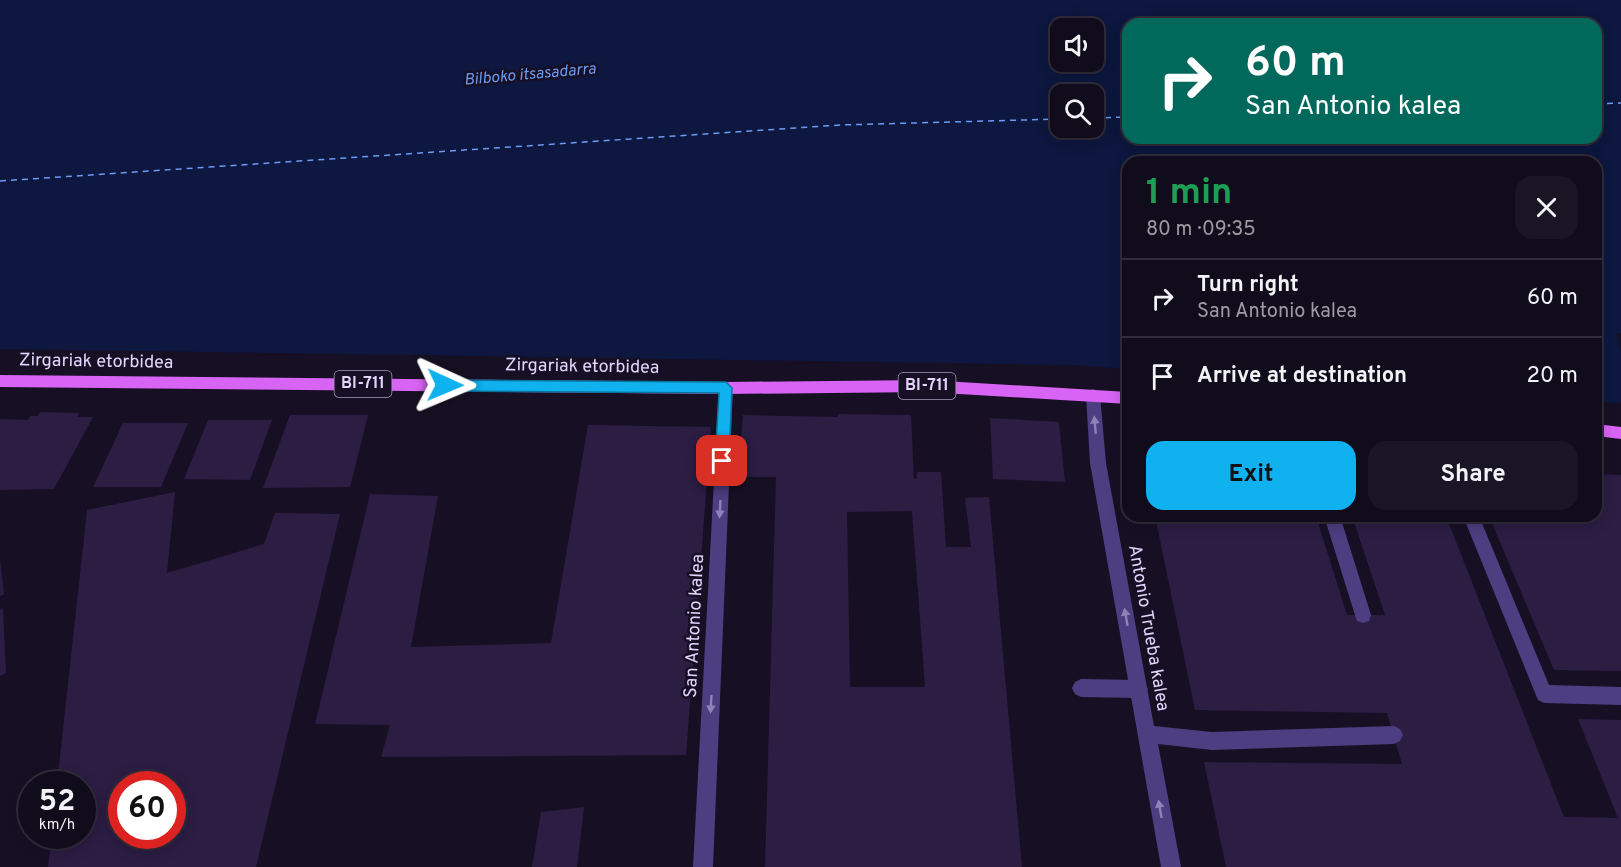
<!DOCTYPE html>
<html lang="en">
<head>
<meta charset="utf-8">
<style>
	body { margin:0; font-family:Overpass,sans-serif; background:#1a1524; color:#f1f3f6; height:100vh; display:flex; flex-direction:column; font-size:22px; white-space:nowrap }
	* { box-sizing:border-box; margin:0 }
	p { font-size:20px; color:#9c9ba3 }
	.icon { flex:none; width:33px; height:33px; fill:none; stroke:currentColor; stroke-width:2; stroke-linecap:round; stroke-linejoin:round }
	.map { position:relative; flex:1; overflow:hidden }
	.details { position:absolute; left:1122px; top:156px; width:480px; height:366px; display:flex; flex-direction:column; background:#110c1b; border-radius:18px; box-shadow:0 3px 15px #0003,0 0 0 2px #302c3a }
	.details>* { flex:none }
	.hud { position:absolute; left:1122px; top:18px; width:480px; height:126px; border-radius:18px; box-shadow:0 3px 15px #0003,0 0 0 2px #302c3a; background:#00695c; color:#fff; overflow:hidden }
	.tools { position:absolute; left:1050px; top:18px; display:grid; gap:12px }
	.tools a { display:grid; place-items:center; width:54px; height:54px; border-radius:12px; background:#110c1b; box-shadow:0 3px 15px #0003,0 0 0 2px #302c3a; font-size:30px }
	.speed { position:absolute; left:18px; top:771px; display:flex; gap:12px; font-size:30px; font-weight:700; text-align:center }
	.speed>* { display:grid; place-content:center; width:78px; height:78px; border-radius:50%; background:#110c1b; box-shadow:0 3px 15px #0003,0 0 0 2px #302c3a; line-height:1 }
	.speed small { font-size:15px; font-weight:400 }
	.speed .limit { border:9px solid #d22; background:#fff; color:#111 }
	.pin { position:absolute; display:grid; place-items:center; width:51px; height:51px; color:#fff; margin:-26px; border-radius:12px; box-shadow:0 3px 9px #0006 }
	.me { position:absolute; width:66px; margin:-33px; rotate:91deg; stroke-linejoin:round; filter:drop-shadow(0 0 4px #0008) }
	.turn { display:flex; align-items:center; gap:21px; height:126px; padding:0 24px; font-size:27px }
	.turn .icon { width:78px; height:78px; stroke-width:2.5 }
	.turn b { display:block; font-size:42px; line-height:51px }
	.round { display:grid; place-items:center; flex:none; width:63px; height:63px; border-radius:18px; background:#1a1524 }
	.overview { display:flex; align-items:center; justify-content:space-between; height:102px; padding:0 24px }
	h1 { font-size:36px; font-weight:700; line-height:45px; color:#1e9e55 }
	.cta { display:flex; gap:12px; margin-top:auto; padding:12px 24px }
	.cta a { flex:1; height:69px; border-radius:18px; background:#0fb1ee; color:#111; font-size:24px; font-weight:700; line-height:69px; text-align:center }
	.cta a+a { background:#1a1524; color:#f1f3f6 }
	ul { padding:0; list-style:none }
	li { display:flex; align-items:center; gap:18px; height:78px; padding:0 24px; border-top:2px solid #302c3a }
	li div { flex:1 }
	li b { display:block; font-size:22px }
	li em { font-style:normal }
	.map>svg:first-child { display:block }
</style>
</head>
<body>
<div class="map">
<svg width="1621" height="867" viewBox="0 0 1621 867">
	<rect width="100%" height="100%" fill="#171024"/>
	<path fill="#0d173f" fill-rule="evenodd" d="M0 0H1621V333H1617L1621 353V403L1596 402V162H1128V369L1072 365 0 349ZM1128 24H1596V138H1128ZM1060 28H1094V62H1060ZM1060 94H1094V128H1060Z"/>
	<g fill="none" stroke-linecap="round" stroke-linejoin="round">
		<path stroke="#6a9cf6" stroke-width="1.5" stroke-dasharray="6 5" stroke-linecap="butt" d="M1596 104 1621 103
			M1094 118 1128 117
			M0 181 840 125 1060 119"/>
	</g>
	<path fill="#2c1d43" fill-rule="evenodd" d="M40 412 79 413 77 417H93L54 489 0 490V419L28 420 30 416H38Z
		M838 414 911 415 914 479H916L917 472H941L946 547H971L965 498 989 497 1022 867H765L776 477H738L743 415 838 417ZM912 511 925 687H850L847 512Z
		M290 415H368L350 487 263 488Z
		M990 418 1059 422 1065 482 993 479Z
		M208 420H272L250 480 184 479Z
		M123 423H188L161 487H93Z
		M588 425 711 427 686 755 381 757 390 725 315 724 370 494 438 496 411 647 551 643Z
		M1596 474 1621 475V671L1554 670 1489 516H1596Z
		M175 492 167 573 264 544 275 513 340 514 256 867H48L52 836H82V784H57L87 510ZM122 784H172V836H122Z
		M1155 516H1316L1347 615H1385L1352 516H1446L1564 817 1618 818 1578 719 1621 720V867H1226L1204 762 1402 764 1387 713 1195 710Z
		M0 558 4 594 0 596Z
		M3 608 6 673 0 676V609Z
		M584 807 577 867H532L541 812Z"/>
	<g fill="none" stroke-linecap="round" stroke-linejoin="round">
		<path fill="#4c3e80" fill-rule="evenodd" d="M1324 516H1340L1371 615 1369 621 1363 623 1357 621 1355 615Z
			M1081 679 1139 680 1145 683 1148 689 1145 695 1139 698 1081 697 1075 694 1072 688 1075 682Z"/>
		<path fill="#4c3e80" fill-rule="evenodd" d="M726 382 731 384 733 388 713 867H693L719 388 721 384Z
			M1093 389 1098 391 1100 395 1106 463 1154 726 1212 732 1394 726 1400 729 1403 735 1400 741 1394 744 1212 750 1158 744 1181 867H1161L1090 463 1086 395 1088 391Z
			M1463 516H1479L1549 685 1621 687V705L1544 703 1538 700Z"/>
		<path fill="#d864f5" fill-rule="evenodd" d="M0 375 726 382 926 380 1128 392V404L926 392 726 394 0 387Z
			M1596 424 1621 427V439L1596 436Z"/>
	</g>
	<defs><path id="oneway-solid" d="M-6-.8H1V-3.2L6.5 0L1 3.2V.8H-6Z" transform="scale(1.5)"/></defs>
	<g fill="#8f82b8">
		<use href="#oneway-solid" transform="translate(1095 425) rotate(-95)"/>
		<use href="#oneway-solid" transform="translate(720 509) rotate(93)"/>
		<use href="#oneway-solid" transform="translate(1126 617) rotate(-100)"/>
		<use href="#oneway-solid" transform="translate(711 704) rotate(93)"/>
		<use href="#oneway-solid" transform="translate(1160 809) rotate(-100)"/>
	</g>
	<path fill="#0fb1ee" stroke="#0a739b" stroke-width="1.5" d="M445 380 726 382 732 388 729 461 722 467 715 461 719 393 445 391 438 385Z"/>
	<g text-anchor="middle" dominant-baseline="central" stroke-width="5" stroke-linejoin="round" paint-order="stroke">
		<g font-size="16" font-style="italic" fill="#6a9cf6" stroke="#171024">
			<text transform="translate(530 75) rotate(-5)">Bilboko itsasadarra</text>
		</g>
		<g fill="#171024" stroke="#a49abb" stroke-width="1.5">
			<rect x="334.5" y="371" width="57" height="26" rx="4.5"/>
			<rect x="898.5" y="373" width="57" height="26" rx="4.5"/>
		</g>
		<g font-size="16" font-weight="bold" fill="#e1d5fc">
			<text x="363" y="384">BI-711</text>
			<text x="927" y="386">BI-711</text>
		</g>
		<g font-size="18" fill="#e1d5fc" stroke="#171024">
			<text transform="translate(96 362) rotate(1)">Zirgariak etorbidea</text>
			<text transform="translate(582 367) rotate(1)">Zirgariak etorbidea</text>
			<text transform="translate(695 626) rotate(-87)">San Antonio kalea</text>
			<text transform="translate(1148 628) rotate(80)">Antonio Trueba kalea</text>
		</g>
	</g>
</svg>
<div class="tools">
<a><svg class="icon" aria-label="sound" viewBox="0 0 24 24"><path d="M4 9h4l5-4v14l-5-4H4zM17 9q2 3 0 6"/></svg></a>
<a><svg class="icon" aria-label="search" viewBox="0 0 24 24"><circle cx="10" cy="10" r="6"/><path d="M15 15l6 6"/></svg></a>
</div>
<div class="speed"><div>52<small>km/h</small></div><div class="limit">60</div></div>
<div class="pin" style="left:722px;top:461px;background:#d93025"><svg class="icon" aria-label="arrive" viewBox="0 0 24 24"><path d="M6 21V4h12l-3 4 3 4H6"/></svg></div>
<svg class="me" style="left:445px;top:385px" viewBox="-20 -20 40 40"><path d="M0-17L14 15 0 8-14 15z" fill="#0fb1ee" stroke="#fff" stroke-width="4"/></svg>
<div class="hud">
<div class="turn"><svg class="icon" aria-label="right" viewBox="0 0 24 24"><path d="M7 20v-9h11M14 6l5 5-5 5"/></svg><div><b>60 m</b>San Antonio kalea</div></div>
</div>
<section class="details">
<div class="overview"><div><h1>1 min</h1><p>80 m · 09:35</p></div><a class="round"><svg class="icon" aria-label="close" viewBox="0 0 24 24"><path d="M6 6l12 12M18 6L6 18"/></svg></a></div>
<ul>
<li><svg class="icon" aria-label="right" viewBox="0 0 24 24"><path d="M7 20v-9h11M14 6l5 5-5 5"/></svg><div><b>Turn right</b><p>San Antonio kalea</p></div><em>60 m</em></li>
<li><svg class="icon" aria-label="arrive" viewBox="0 0 24 24"><path d="M6 21V4h12l-3 4 3 4H6"/></svg><div><b>Arrive at destination</b></div><em>20 m</em></li>
</ul>
<div class="cta"><a>Exit</a><a>Share</a></div>
</section>
</div>
</body>
</html>
